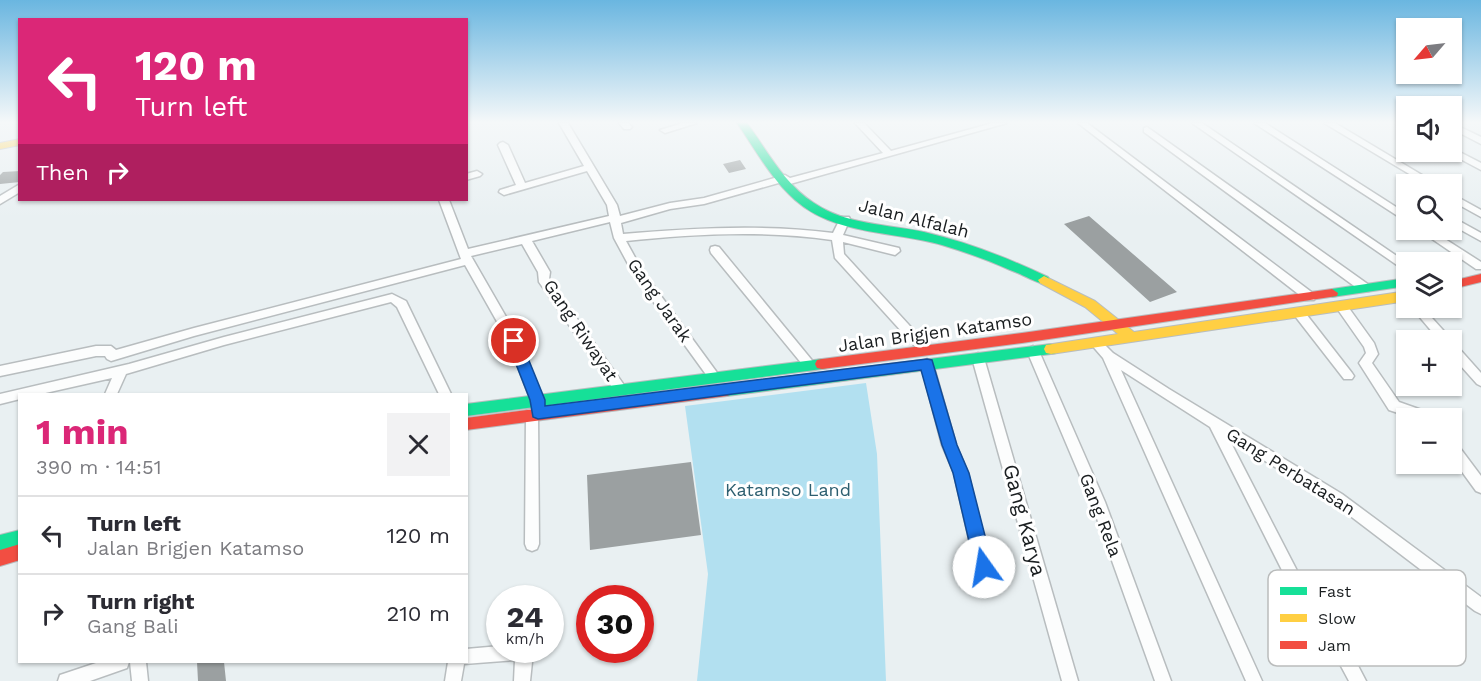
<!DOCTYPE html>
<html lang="en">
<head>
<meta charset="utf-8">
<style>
	body { margin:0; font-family:"Work Sans",sans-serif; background:#f2f2f3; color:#2b2b33; height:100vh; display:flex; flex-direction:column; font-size:22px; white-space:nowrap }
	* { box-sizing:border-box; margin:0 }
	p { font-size:20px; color:#7c7c81 }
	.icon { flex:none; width:33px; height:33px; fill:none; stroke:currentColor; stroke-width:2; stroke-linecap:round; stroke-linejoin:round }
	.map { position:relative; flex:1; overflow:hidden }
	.drawer { position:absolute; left:18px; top:393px; width:450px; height:270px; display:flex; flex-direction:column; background:#fff; border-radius:0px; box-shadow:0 2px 4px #0004 }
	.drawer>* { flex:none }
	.hud { position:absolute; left:18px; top:18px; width:450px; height:183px; border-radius:0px; box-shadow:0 2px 4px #0004; background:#db2777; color:#fff; overflow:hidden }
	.needle { width:39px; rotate:242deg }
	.fabs { position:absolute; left:1396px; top:18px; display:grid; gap:12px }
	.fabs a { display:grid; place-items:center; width:66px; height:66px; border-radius:0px; background:#fff; box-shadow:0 2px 4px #0004; font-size:30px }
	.speed { position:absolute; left:486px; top:585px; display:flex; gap:12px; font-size:30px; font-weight:700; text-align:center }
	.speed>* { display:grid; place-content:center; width:78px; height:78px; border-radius:50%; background:#fff; box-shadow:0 2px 4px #0004; line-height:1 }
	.speed small { font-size:15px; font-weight:400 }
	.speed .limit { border:9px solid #d22; background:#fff; color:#111 }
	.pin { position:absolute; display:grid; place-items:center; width:51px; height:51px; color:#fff; margin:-26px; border:3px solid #fff; border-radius:50%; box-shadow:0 2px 6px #0007 }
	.me { position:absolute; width:66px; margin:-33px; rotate:347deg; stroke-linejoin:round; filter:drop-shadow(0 0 4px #0008) }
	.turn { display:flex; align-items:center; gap:21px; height:126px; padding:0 18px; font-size:27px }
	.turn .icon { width:78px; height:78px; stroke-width:2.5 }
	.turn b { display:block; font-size:42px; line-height:51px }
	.then { display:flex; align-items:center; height:57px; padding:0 18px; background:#0003; gap:12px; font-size:22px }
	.round { display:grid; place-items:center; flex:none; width:63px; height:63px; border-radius:0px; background:#f2f2f3 }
	.head { display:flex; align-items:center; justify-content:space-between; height:102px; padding:0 18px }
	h1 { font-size:36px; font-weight:700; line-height:45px; color:#db2777 }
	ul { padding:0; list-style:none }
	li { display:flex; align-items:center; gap:18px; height:78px; padding:0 18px; border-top:2px solid #e1e1e2 }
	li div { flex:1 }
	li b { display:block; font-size:22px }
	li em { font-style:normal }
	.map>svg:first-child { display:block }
</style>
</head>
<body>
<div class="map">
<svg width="1481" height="681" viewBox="0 0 1481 681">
	<rect width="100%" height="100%" fill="#e9f0f2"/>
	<path fill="#b2e0f0" d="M866 383 877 454 886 681H697L708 574 685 406Z"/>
	<path fill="#9ba0a1" d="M740 160 746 169 729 173 723 164Z
		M20 171V182L0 184V175L3 172Z
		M1089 216 1177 292 1150 302 1064 224Z
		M691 462 701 535 590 550 587 475Z
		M197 662H224L226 681H198Z"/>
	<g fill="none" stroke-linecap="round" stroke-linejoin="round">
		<g stroke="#b8bdbf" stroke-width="3">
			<path id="street" d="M559 123H568L617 205 620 216 670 203 704 198 785 175 790 178 883 153 855 123H864L891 151 993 123H1007L790 184H784L782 182 704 204 670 209 621 223 623 234C694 228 763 224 833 233L841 217H849L850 219 843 235 899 248 900 251 895 255 843 242 844 254 930 348 932 351 930 354H922L835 258 832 240C763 230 695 234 626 241L642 270 718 374 720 377 718 380H710L634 275 614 238 610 222 532 241 550 272 549 279 624 385 626 389 624 393H616L539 282 538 272 522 244 471 256 520 341 543 401 544 408 543 412 538 413 539 544 537 549 532 551 527 549 525 544 526 414 527 410 532 409 531 401 508 341 465 265 194 336 111 361 107 359 105 356H96L0 376V366L96 346H111L116 350 194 328 461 259 439 200H449L468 249 609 216 607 205 587 171 504 195 499 192 500 190 516 185 498 145 500 143 503 142 508 145 525 183 584 166Z
				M619 123H628L632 127 630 129H624Z
				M683 123H697L665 133 660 130Z
				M1078 123H1087L1314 294 1316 297 1314 300H1306Z
				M1192 123H1202L1407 263V272Z
				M1254 123H1265L1407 214V222Z
				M1324 123H1335L1437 184H1426Z
				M1398 123H1407V128Z
				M1452 123 1481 137V144L1452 129Z
				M1147 127 1369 285 1371 288 1369 291H1361L1144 132V128Z
				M1452 148 1481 163V170L1449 153 1448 152H1452Z
				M477 171 482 174 480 176 466 180V174Z
				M20 184V192L0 204V196Z
				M1452 194 1481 210V217L1452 201Z
				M1452 217 1481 233V241L1452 225Z
				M1419 230H1431L1481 262V269H1476Z
				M715 246 719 247 815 364 817 367 815 370H807L711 253 710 250 711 247Z
				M392 294 406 301 451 394H439L397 307 391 302 224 345 126 374 117 394H105L112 378 41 394H20V399L0 404V394L129 364 224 337Z
				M1342 303 1346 304 1374 343 1378 354 1372 363 1399 402 1433 414 1434 418H1413L1389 410 1359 363 1366 353 1364 347 1336 307Z
				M1412 308H1423L1452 340H1439Z
				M1299 309 1303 310 1352 373 1354 376 1352 379H1344L1295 316 1293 313Z
				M1096 339 1100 340 1113 353 1169 389 1342 494 1481 597V614L1475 611 1332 502 1229 439 1309 594 1316 601 1377 605 1383 608 1385 613 1383 618 1377 621 1333 618 1366 681H1349L1319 625 1317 620 1318 617 1305 612 1299 604 1210 427 1121 370 1262 681H1246L1103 358 1090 343Z
				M1452 343 1456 345 1481 373V386L1477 384 1452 356Z
				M1033 346 1037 348 1039 351 1105 502 1171 681H1155L1091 502 1027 351 1029 348Z
				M978 353 982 355 984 358 1078 681H1062L972 358 974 355Z
				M927 359 931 361 933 364 956 445 968 473 996 587 993 592 988 594 983 592 980 587 954 473 942 445 921 364 923 361Z
				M1452 442 1457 444 1481 476V493L1476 491 1452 458Z
				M500 646V650H527L532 662 530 681H514L515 660 464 664 461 681H445L448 662H466V649Z
				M99 662H129L127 668 90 681H58L60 675Z
				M130 662H146L148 681H132Z"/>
		</g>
		<g stroke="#b8bdbf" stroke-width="2">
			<path id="fast" d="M737 123H747C767 150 784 184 814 203 846 225 887 224 924 232 967 242 1008 258 1048 277L1050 280 1044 284C1032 281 1022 274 1010 270 988 260 965 252 942 245 893 231 834 235 795 200 771 179 755 149 737 123Z
				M1407 278V286L1332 297 1326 293 1332 289Z
				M1051 344 1056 345 1058 349 1056 353 1051 354 727 396 722 394 720 390 722 386 727 384Z
				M822 359 827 360 829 364 827 368 822 369 466 416V404Z
				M20 530V545L0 551V535Z"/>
		</g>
		<g stroke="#b8bdbf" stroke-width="2">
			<path id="slow" d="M20 139V145L0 149V143Z
				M1044 276 1095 301 1134 332 1407 291V301L1051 354 1046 353 1044 349 1046 345 1118 334 1085 307 1040 283 1038 280Z"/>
		</g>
		<g stroke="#b8bdbf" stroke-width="2">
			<path id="jam" d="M1481 274V282L1452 289V281Z
				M1332 289 1338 293 1337 296 1022 343 822 369 817 368 815 364 817 360 822 359 1022 333Z
				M727 384 732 386 734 390 732 394 727 396 466 430V418Z
				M20 544V560L0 566V550Z"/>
		</g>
		<use href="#street" fill="#fcfdfd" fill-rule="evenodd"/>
		<use href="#fast" fill="#16e098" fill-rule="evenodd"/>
		<use href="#slow" fill="#ffcf43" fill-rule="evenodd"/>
		<use href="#jam" fill="#f24e42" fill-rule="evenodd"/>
	</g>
	<linearGradient id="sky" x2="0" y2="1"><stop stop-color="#6ab6e0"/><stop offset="0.56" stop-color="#f5f8f9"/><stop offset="1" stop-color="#f5f8f9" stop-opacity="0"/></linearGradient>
	<rect width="1481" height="218" fill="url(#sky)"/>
	<path fill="#1a73e8" stroke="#114b97" stroke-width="1.5" d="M514 336 521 341 545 400V406L927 359 932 360 957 445 969 473 993 567 990 573 984 575 978 573 975 567 953 473 942 445 921 370 538 419 533 417 530 400 507 341Z"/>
	<g text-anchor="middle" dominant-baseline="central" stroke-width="6" stroke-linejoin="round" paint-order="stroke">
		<g font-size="18" fill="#1a1e20" stroke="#fff">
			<text transform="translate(914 218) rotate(14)">Jalan Alfalah</text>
			<text transform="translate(660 300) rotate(55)">Gang Jarak</text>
			<text transform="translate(581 330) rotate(56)">Gang Riwayat</text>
			<text transform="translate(935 332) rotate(-8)">Jalan Brigjen Katamso</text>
			<text transform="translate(1291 471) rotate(32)">Gang Perbatasan</text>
			<text transform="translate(1101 515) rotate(69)">Gang Rela</text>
		</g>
		<g font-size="18" fill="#2d5f70" stroke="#fff">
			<text x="788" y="489">Katamso Land</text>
		</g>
		<g font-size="21" fill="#1a1e20" stroke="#fff">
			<text transform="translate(1025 520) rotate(75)">Gang Karya</text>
		</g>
	</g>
	<rect x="1268" y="570" width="198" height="96" rx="9" fill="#fff" stroke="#babcbc" stroke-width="1.5"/>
	<rect x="1280" y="587" width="27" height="8" fill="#16e098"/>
	<rect x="1280" y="614" width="27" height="8" fill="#ffcf43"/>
	<rect x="1280" y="641" width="27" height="8" fill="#f24e42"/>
	<g font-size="16" fill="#1a1e20">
		<text x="1318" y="597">Fast</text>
		<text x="1318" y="624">Slow</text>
		<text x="1318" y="651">Jam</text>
	</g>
</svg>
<div class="fabs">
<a><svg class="needle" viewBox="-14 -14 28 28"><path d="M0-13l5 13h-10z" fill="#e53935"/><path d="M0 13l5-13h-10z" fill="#7c7c81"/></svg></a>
<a><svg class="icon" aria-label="sound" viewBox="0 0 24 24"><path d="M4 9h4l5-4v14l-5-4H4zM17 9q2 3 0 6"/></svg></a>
<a><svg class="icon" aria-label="search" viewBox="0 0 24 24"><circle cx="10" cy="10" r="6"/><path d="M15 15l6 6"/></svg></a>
<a><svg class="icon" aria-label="layers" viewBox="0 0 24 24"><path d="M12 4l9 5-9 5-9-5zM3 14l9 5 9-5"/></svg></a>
<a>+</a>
<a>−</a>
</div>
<div class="speed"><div>24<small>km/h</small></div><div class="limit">30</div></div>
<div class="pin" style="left:514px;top:341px;background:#d93025"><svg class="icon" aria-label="arrive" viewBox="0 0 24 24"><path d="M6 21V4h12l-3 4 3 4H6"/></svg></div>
<svg class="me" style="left:984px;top:567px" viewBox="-20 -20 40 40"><circle r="19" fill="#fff"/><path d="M0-13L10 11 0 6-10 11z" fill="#1a73e8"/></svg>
<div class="hud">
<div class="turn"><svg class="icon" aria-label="left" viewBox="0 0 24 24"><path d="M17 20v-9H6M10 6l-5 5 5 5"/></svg><div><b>120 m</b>Turn left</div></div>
<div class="then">Then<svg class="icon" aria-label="right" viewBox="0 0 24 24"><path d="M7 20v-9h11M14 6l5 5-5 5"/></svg></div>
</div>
<section class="drawer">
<div class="head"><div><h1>1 min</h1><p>390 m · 14:51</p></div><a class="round"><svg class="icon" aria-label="close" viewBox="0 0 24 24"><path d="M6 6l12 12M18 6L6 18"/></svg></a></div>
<ul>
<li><svg class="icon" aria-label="left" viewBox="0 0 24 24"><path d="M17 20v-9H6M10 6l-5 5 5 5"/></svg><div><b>Turn left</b><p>Jalan Brigjen Katamso</p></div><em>120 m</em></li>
<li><svg class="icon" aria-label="right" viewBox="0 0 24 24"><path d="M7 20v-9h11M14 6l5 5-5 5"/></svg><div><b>Turn right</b><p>Gang Bali</p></div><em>210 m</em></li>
</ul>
</section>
</div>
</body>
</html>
